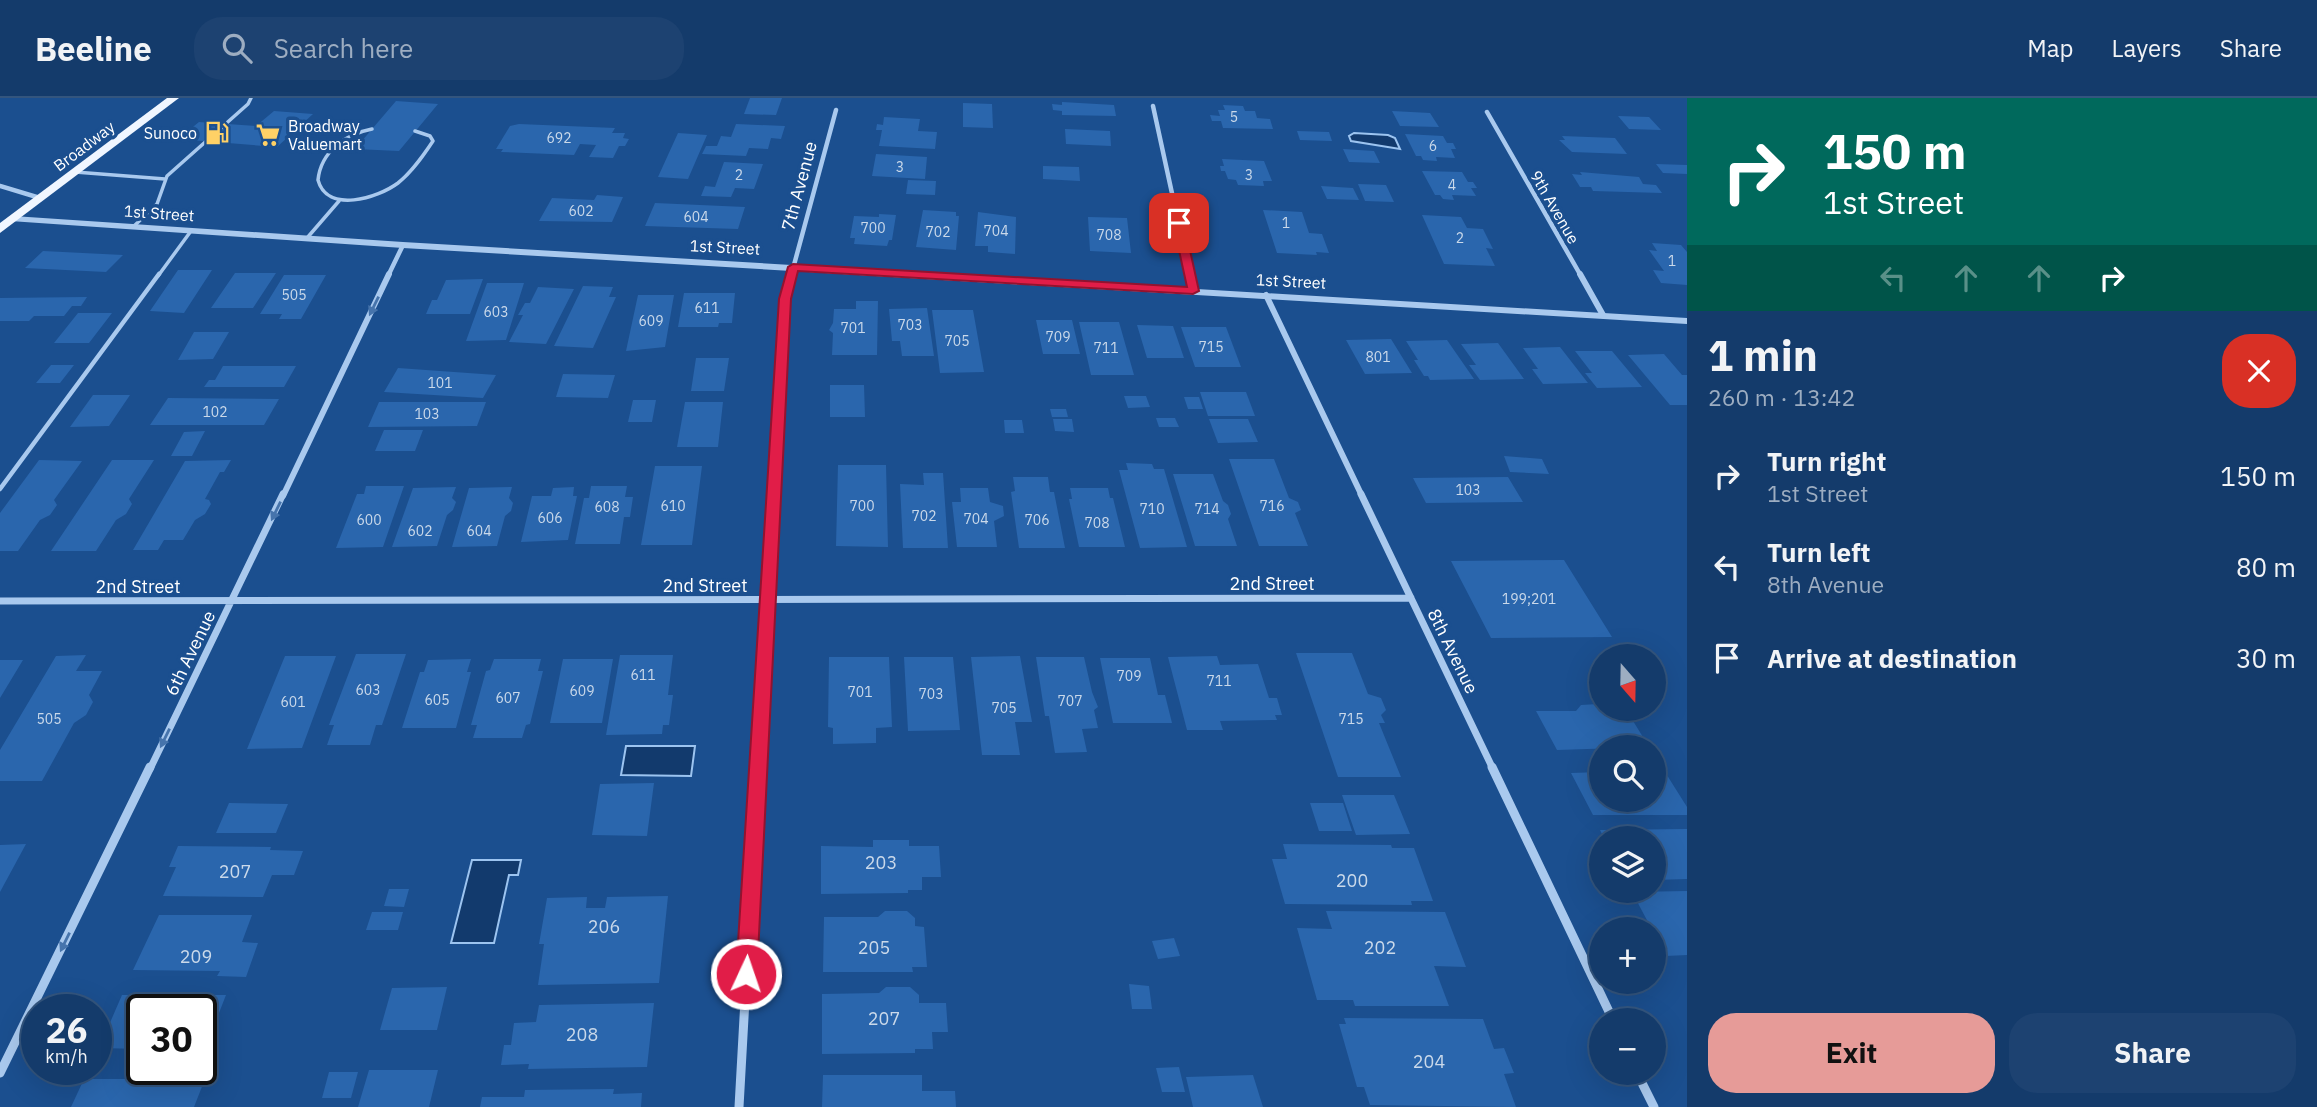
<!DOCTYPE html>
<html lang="en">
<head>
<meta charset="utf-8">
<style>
	body { margin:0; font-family:"IBM Plex Sans",sans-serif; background:#1d4271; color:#f1f3f6; height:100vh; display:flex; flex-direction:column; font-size:26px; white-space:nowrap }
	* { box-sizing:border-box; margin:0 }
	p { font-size:23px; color:#9dadc1 }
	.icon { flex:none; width:38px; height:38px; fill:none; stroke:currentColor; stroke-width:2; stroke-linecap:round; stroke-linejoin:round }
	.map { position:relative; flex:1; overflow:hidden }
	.details { display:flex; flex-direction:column; background:#143b6b; width:630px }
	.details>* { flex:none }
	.banner { background:#00695c; color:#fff; overflow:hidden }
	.needle { width:46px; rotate:160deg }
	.tools { position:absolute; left:1589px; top:546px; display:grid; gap:14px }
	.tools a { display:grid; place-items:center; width:77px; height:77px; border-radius:50%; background:#143b6b; box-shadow:0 7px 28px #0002,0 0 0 2px #33557e; font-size:35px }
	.speed { position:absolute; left:21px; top:896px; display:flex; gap:14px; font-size:35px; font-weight:700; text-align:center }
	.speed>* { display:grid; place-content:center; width:91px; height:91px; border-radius:50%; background:#143b6b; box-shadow:0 7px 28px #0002,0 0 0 2px #33557e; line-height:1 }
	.speed small { font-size:18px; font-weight:400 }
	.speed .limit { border:4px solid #111; border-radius:10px; background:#fff; color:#111 }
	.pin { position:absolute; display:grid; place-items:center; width:60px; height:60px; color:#fff; margin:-30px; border-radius:14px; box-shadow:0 4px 10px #0006 }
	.me { position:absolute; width:77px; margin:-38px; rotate:3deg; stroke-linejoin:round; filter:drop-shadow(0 0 5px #0008) }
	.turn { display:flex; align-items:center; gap:24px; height:147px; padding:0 21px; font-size:32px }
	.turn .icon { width:91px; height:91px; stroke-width:2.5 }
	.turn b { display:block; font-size:49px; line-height:60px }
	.lanes { display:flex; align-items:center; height:66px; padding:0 21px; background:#0003; justify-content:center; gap:35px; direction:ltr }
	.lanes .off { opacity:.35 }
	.round { display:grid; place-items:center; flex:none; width:74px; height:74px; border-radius:28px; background:#1d4271 }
	.summary { display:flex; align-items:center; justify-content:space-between; height:119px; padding:0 21px }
	h1 { font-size:42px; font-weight:700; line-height:52px }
	.button { display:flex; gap:14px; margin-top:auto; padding:14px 21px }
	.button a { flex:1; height:80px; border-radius:28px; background:#e69b98; color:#111; font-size:28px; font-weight:700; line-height:80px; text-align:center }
	.button a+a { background:#1d4271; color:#f1f3f6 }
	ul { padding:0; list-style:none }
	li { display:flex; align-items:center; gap:21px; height:91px; padding:0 21px }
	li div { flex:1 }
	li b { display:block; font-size:26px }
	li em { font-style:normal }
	header { display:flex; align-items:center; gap:42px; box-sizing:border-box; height:98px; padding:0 35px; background:#143b6b; border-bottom:2px solid #33557e }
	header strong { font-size:33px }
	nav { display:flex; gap:38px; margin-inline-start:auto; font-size:24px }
	.search { width:490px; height:63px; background:#1d4271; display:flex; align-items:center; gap:18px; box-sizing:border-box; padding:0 24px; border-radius:28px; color:#9dadc1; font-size:26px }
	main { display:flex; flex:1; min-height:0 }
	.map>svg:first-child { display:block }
</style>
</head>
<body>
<header>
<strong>Beeline</strong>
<div class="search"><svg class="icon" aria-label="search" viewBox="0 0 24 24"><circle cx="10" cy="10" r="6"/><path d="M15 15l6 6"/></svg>Search here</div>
<nav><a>Map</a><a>Layers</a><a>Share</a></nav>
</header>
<main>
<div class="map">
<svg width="1687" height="1009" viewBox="0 0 1687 1009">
	<rect width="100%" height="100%" fill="#1b4f8f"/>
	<path fill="#123a6d" stroke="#9cc4f0" stroke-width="2" d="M1354 35 1388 37 1395 40 1400 51 1351 43 1349 38Z
		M626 648H695L691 678 621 677Z
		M472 762H521L518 777H509L494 845H451Z"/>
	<path fill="#2a66ad" d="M750 0H782L776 17 744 16Z
		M396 3 438 6 399 53 355 51Z
		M1062 4 1114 7 1116 18 1062 17V13L1053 12 1052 6 1062 7Z
		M963 5 992 6 993 30 963 29Z
		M1223 7 1243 8 1245 13H1255L1257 20 1270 21 1273 31 1223 30 1221 23H1212L1210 17 1220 18 1218 12H1225Z
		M274 13 313 16 277 49 178 41 199 24 256 28Z
		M1392 13 1430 15 1439 29 1400 28Z
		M1618 18 1649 19 1661 32 1629 31Z
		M884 19 920 21 918 33 937 34 935 51 879 48 882 32H876L877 26 883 27Z
		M519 26 615 30 612 35H625L623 40 629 41 625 48H619L613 60 589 59 596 47 580 46 574 57 501 54 503 51H496L510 28Z
		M736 26 785 28 781 41 771 40 768 51 749 50 746 58 702 56 706 48H717L721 38 731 39Z
		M1065 31 1110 33 1111 48 1066 46Z
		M1297 33 1329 34 1332 43 1300 42Z
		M678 35 707 37 688 81 658 79Z
		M1405 36 1443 38 1447 45H1453L1456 51H1451L1455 60 1436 59 1437 63 1423 62 1421 58H1416Z
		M1562 38 1615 40 1627 56 1572 54 1559 42H1565Z
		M1343 51 1374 53 1380 65 1349 64Z
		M876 56 927 59 925 81 872 78Z
		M1222 61 1264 63 1272 83H1263L1264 88 1238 87 1236 82 1228 81 1225 73H1221L1220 68H1224Z
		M724 64 763 66 754 91 735 90 731 99 701 98 705 88 715 89Z
		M1656 66 1687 67V76L1663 75Z
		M1043 68 1079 69 1080 83 1043 81Z
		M1422 73 1462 74 1468 84H1473L1477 90H1471L1476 98 1452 97 1454 102 1443 101 1440 97H1435Z
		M1580 74 1639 79 1643 86 1656 87 1662 95 1593 93 1591 89H1580L1572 76 1582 77Z
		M908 82 936 83 935 97 906 96Z
		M1358 86 1386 87 1394 104 1365 103Z
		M1321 88 1353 90 1359 102 1327 101Z
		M597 97 623 99 612 124 539 123 552 100 594 102Z
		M655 105 745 109 738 131 645 128Z
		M923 112 956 114V118H959L956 152 916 149Z
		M1263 112 1302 114 1309 135 1322 136 1329 155 1316 154 1317 157 1277 155Z
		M978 114 1016 119 1015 156 988 154V148H975Z
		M879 116 896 117 892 142H889L887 148 854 146 855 140H850L854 118 879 119Z
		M1422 117 1461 119 1467 130 1483 131 1493 151 1486 150 1495 168 1444 166Z
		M1088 119 1127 120 1131 155 1090 153Z
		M1652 145 1681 147 1687 154V187L1661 185 1653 172 1664 173 1649 152 1657 153Z
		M43 153 123 157 106 174 25 170Z
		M178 172H212L184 215 150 213Z
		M235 175H276L253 210H211Z
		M284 177H326L301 221H279L282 216H260Z
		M483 181 470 216H426L432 202H437L446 182Z
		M487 185H524L506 242 466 243Z
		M583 188 613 189 609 199H616L593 250 554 248Z
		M538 189 574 191 546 246 509 244 523 217H518L525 205H530Z
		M684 195H735L732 225H719L718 229H678Z
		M638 197H674L665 249 626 253Z
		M87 199 81 208H72L64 218H34L29 223H0V200Z
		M856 203H878L877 257H832L833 235 829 232 833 225 834 211H856Z
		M927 210 934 258H902L900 243H892L889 211Z
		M932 212H973L984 274 940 275Z
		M78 215H112L89 245H54Z
		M1036 222H1072L1080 256H1043Z
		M1079 224H1119L1134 277H1091Z
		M1137 227 1173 228 1184 260H1147Z
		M1181 229H1226L1241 269H1195Z
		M194 234H229L213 261 178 262Z
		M1391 241 1412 275 1365 276 1346 242Z
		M1447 242 1474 281 1430 282 1428 278H1424L1414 262H1418L1406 243Z
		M1498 245 1524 281 1480 282 1469 267H1476L1461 246Z
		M1560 249 1588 285 1543 286 1532 271H1538L1523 250Z
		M1575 253H1612L1642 289 1597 290 1585 275H1592Z
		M1664 256 1682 277H1687V307H1670L1628 257Z
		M696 260H729L724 293H691Z
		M51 267H74L60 285H36Z
		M223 268H296L284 289H204L209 282H215Z
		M398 270 496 277 483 300 384 294Z
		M563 276 615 277 608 300 556 299Z
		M830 287H864L865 319H830Z
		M1200 294H1246L1255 318H1208Z
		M93 297H130L109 328 70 329Z
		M1124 298H1146L1150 309 1128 310Z
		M1184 299H1199L1203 311H1188Z
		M168 300 279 301 264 327H150Z
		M633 302H656L652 324H628Z
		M379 304H486L477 328 368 329Z
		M685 304H723L718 349H677Z
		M1050 311H1066L1068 319H1052Z
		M1156 320H1175L1179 329H1159Z
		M1053 321H1072L1074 334 1055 333Z
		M1209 321H1248L1258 344 1218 345Z
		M1004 322H1022L1024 335H1005Z
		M384 332H423L415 353H375Z
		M205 333 192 358H171L184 334Z
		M1504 358 1542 361 1549 376 1510 374Z
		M1229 361H1274L1289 400 1298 404 1301 412 1295 415 1308 448H1259Z
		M39 362 82 363 54 402 57 407 50 417 40 422 18 453H0V415Z
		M112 362H154L129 401 132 406 126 416 116 422 96 453H51Z
		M231 362 224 374H220L205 401 209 402 211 406 205 416 195 422 183 442H164L158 452H133L185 363Z
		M1126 365 1152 366 1154 371H1164L1187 449 1140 450 1119 372H1128Z
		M838 367H886L888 449 836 448Z
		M655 368H702L692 447H641Z
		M923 375H943L948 450H903L900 386 924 387Z
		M1173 376H1213L1223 403 1228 407 1231 416 1228 421 1237 448H1195Z
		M1013 379H1048L1050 394H1054L1065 450H1019L1011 394 1015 393Z
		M1508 379 1523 404 1426 405 1413 380Z
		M366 388H404L383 449 336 450 357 396H364Z
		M591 388H627L625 399H633L630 419H624L620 446H575L584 400H589Z
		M456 389 452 400 456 404 453 412 447 417 437 448 392 449 413 390Z
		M512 389 509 400 513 405 511 413 505 418 497 448 452 449 469 390Z
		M574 389 573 398H577L568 442 521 444 532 398H551L553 390Z
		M960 390H988L990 404 1003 408 1004 418 994 423 997 449H957L952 404H961Z
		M1070 390H1108L1110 400H1113L1125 449H1079L1069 401H1072Z
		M1564 462 1612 539 1491 540 1451 463Z
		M1296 555H1352L1368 596 1381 600 1386 612 1381 617 1385 625H1379L1401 679H1338Z
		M356 556H406L382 627H376L370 647H327L334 627H329Z
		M86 557 76 573H102L89 597 93 604 86 617 74 625 42 683H0V652L56 558Z
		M620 557H673L668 597H673L669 627H663L662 636 606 637Z
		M285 558H336L302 650 247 651Z
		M1020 558 1032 624H1015L1020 657H982L971 559Z
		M1217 558 1220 567 1258 566 1269 600H1277L1282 617H1275L1277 622 1220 623 1223 632H1187L1168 559Z
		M829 559H889L892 629 876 630V645L833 646V630L828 629Z
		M904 559H953L960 632 908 633Z
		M1036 559H1084L1092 594 1098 609 1094 612 1098 630 1082 631 1087 654 1055 655 1049 618H1045Z
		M1100 560H1150L1158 597H1165L1172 625H1113Z
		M471 561 467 574H471L456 630H402L420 574H424L428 562Z
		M494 561H541L538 573H543L530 626 526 627 522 640H473L477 627H471L486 573 490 572Z
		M563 561H613L602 625H550Z
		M0 562H23L0 600Z
		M1598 606 1601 611 1627 613 1649 649 1557 652 1536 613H1576L1581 607Z
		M1601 674V702H1654V674H1665L1687 709V717H1593L1571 675Z
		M654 685 647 738 592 737 600 686Z
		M1342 697H1394L1410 736 1356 737Z
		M229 705 288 706 276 735H216Z
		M1310 705H1343L1352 733H1319Z
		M1687 731V781L1654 782V740H1604L1600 732Z
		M873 742H909V748H939L941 779H922V792H908V795L821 796V748L873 749Z
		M26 746 0 794V747Z
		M1283 746 1391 747 1392 750H1414L1433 803H1411L1412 807 1285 806 1272 761H1287Z
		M178 748 271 749 270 752 303 753 294 777H272L263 799 163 798 176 769H169Z
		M389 791H409L404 809 384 808Z
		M1687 793V857L1666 858 1632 794Z
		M668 798 659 885 538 887 544 846H539L547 800 587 799 586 810H605L607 799Z
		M885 813H907L915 820V828L924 829 927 869H912L913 874H823L824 819H878Z
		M1326 813 1445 814 1466 869 1434 868 1449 908H1355L1353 902H1317L1297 830 1332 831Z
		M372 814H403L398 832H366Z
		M159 817H252L242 844 258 845 246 879 217 878 220 873 133 872Z
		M1174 840 1180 858 1158 861 1152 843Z
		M1129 886 1149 888 1152 911H1132Z
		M447 889 437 932H380L392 890Z
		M886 889H910L919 897V905H946L948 934H932L933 951H915V955L822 956V896L879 895Z
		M122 897H226L205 951H201V912H142V951L99 950Z
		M654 905 647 969 528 971 529 966 501 967 504 947H511L514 925 536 924 539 907Z
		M1344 920 1483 921 1494 951 1504 950 1514 975 1504 976 1516 1009 1370 1007 1364 989H1357L1339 926H1346Z
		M1179 969 1185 994H1162L1156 970Z
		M369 972H438L429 1009H358Z
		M329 974H358L351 1000H322Z
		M823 977H922V993H955L956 1009H822Z
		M1253 977 1263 1009H1193L1186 979Z
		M84 981H205L194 1009H71Z
		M614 991 613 996 642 995 641 1009H480L482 999H524L525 992Z"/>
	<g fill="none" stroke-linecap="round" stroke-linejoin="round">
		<path stroke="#a9c9ee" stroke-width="3.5" d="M372 31C346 36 321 53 318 82 327 116 378 100 398 85 412 74 423 58 433 43L430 38 415 33
			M75 74 165 81
			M133 129 157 106 167 78 248 6 251 0
			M307 140 339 103
			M158 178 191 133"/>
		<path stroke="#a9c9ee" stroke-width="4.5" d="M0 391 159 176"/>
		<path stroke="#a9c9ee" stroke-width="4.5" d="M1153 8 1190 178
			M1487 14 1581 178
			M0 88 40 100
			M388 178 403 147
			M791 178 836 12"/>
		<path stroke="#a9c9ee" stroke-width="6" d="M1189 176 1193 193
			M1580 176 1603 217
			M1266 197 1362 398
			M283 398 389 176
			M774 398 785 201 792 176"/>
		<path stroke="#a9c9ee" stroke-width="7" d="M1361 396 1493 671
			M0 503 1411 500
			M150 671 283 396
			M758 671 774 396"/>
		<path stroke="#a9c9ee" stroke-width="9" d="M1492 669 1613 922
			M0 975 150 669
			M1637 975 1654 1009
			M739 1009 758 669"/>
		<path fill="#a9c9ee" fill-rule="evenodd" d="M13 118 403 144 1687 220V226L403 150 10 123 9 121Z"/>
		<path fill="#f0f6ff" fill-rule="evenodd" d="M167 0H179L0 135V125Z"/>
	</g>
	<defs><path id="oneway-solid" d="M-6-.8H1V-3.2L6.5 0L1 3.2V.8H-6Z" transform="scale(1.75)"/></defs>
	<g fill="#4674ac">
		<use href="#oneway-solid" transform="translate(374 208) rotate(116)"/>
		<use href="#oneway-solid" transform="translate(276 413) rotate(116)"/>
		<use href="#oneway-solid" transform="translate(165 640) rotate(116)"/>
		<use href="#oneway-solid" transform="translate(65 844) rotate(116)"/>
	</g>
	<path fill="#e11d48" stroke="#92132f" stroke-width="2" d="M1179 122 1184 125 1199 193 1193 196 798 173 791 201 757 876 754 883 746 885 739 883 736 876 779 201 788 169 793 166 1187 189 1173 125Z"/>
	<defs>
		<g id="fuel-bare" transform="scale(1.89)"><path d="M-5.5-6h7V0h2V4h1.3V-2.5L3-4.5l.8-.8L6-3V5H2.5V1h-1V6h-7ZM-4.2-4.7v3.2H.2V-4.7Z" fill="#ffd166" stroke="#1b4f8f" stroke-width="2.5" paint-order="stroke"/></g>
		<g id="supermarket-bare" transform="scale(1.89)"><path d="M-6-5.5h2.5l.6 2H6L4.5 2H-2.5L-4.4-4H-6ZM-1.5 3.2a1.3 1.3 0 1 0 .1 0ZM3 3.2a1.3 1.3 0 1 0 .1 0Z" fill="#ffd166" stroke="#1b4f8f" stroke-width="2.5" paint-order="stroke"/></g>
	</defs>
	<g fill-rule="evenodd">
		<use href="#fuel-bare" x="217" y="35"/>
		<use href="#supermarket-bare" x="268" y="37"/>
	</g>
	<g text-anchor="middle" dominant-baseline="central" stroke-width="7" stroke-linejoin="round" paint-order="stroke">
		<g font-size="14" fill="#cad9ea">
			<text x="1234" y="19">5</text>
			<text x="559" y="40">692</text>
			<text x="1433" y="48">6</text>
			<text x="900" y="69">3</text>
			<text x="739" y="77">2</text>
			<text x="1249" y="77">3</text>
			<text x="1452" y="87">4</text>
			<text x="581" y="113">602</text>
			<text x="696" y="119">604</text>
			<text x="1286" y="125">1</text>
			<text x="873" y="130">700</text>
			<text x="996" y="133">704</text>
			<text x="938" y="134">702</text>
			<text x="1109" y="137">708</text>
			<text x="1460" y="140">2</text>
			<text x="1672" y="163">1</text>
			<text x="294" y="197">505</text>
			<text x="707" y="210">611</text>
			<text x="496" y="214">603</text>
			<text x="651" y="223">609</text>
			<text x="910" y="227">703</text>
			<text x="853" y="230">701</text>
			<text x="1058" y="239">709</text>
			<text x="957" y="243">705</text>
			<text x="1211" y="249">715</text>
			<text x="1106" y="250">711</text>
			<text x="1378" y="259">801</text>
			<text x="440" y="285">101</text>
			<text x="215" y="314">102</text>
			<text x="427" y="316">103</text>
			<text x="1468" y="392">103</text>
			<text x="673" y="408">610</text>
			<text x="862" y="408">700</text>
			<text x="1272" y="408">716</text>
			<text x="607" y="409">608</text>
			<text x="1152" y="411">710</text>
			<text x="1207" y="411">714</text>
			<text x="924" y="418">702</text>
			<text x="550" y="420">606</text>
			<text x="976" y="421">704</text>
			<text x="369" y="422">600</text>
			<text x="1037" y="422">706</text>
			<text x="1097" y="425">708</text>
			<text x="420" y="433">602</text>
			<text x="479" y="433">604</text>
			<text x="1529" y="501">199;201</text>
			<text x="643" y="577">611</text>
			<text x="1129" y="578">709</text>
			<text x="1219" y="583">711</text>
			<text x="368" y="592">603</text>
			<text x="582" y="593">609</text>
			<text x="860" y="594">701</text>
			<text x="931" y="596">703</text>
			<text x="508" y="600">607</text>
			<text x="437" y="602">605</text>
			<text x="1070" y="603">707</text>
			<text x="293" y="604">601</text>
			<text x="1004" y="610">705</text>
			<text x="49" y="621">505</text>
			<text x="1351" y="621">715</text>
		</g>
		<g font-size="16" fill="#fff" stroke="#1b4f8f" text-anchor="start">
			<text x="288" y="28">Broadway<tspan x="288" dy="18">Valuemart</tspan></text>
			<text x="197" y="35" text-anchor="end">Sunoco</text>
		</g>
		<g font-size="16" fill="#fff" stroke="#1b4f8f">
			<text transform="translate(84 48) rotate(-37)">Broadway</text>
			<text transform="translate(1555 109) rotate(60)">9th Avenue</text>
			<text transform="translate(159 115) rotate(4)">1st Street</text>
			<text transform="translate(725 149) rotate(3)">1st Street</text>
			<text transform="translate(1291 183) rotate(3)">1st Street</text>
		</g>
		<g font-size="18" fill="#fff" stroke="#1b4f8f">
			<text transform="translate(799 88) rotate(-75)">7th Avenue</text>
			<text x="1272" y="485">2nd Street</text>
			<text x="705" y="487">2nd Street</text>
			<text x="138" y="488">2nd Street</text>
			<text transform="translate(1453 553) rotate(64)">8th Avenue</text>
			<text transform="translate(190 555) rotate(-64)">6th Avenue</text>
		</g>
		<g font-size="18" fill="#cad9ea">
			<text x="881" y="764">203</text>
			<text x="235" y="773">207</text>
			<text x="1352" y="782">200</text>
			<text x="604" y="828">206</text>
			<text x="874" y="849">205</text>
			<text x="1380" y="849">202</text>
			<text x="196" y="858">209</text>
			<text x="884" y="920">207</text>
			<text x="582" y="936">208</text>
			<text x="1429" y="963">204</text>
		</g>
	</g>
</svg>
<div class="tools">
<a><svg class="needle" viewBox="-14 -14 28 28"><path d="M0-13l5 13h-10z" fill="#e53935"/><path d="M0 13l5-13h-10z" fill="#9dadc1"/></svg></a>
<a><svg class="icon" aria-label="search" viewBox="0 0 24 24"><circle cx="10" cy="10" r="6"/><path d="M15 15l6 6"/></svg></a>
<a><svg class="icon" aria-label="layers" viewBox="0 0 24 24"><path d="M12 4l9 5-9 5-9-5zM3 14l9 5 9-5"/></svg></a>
<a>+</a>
<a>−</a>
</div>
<div class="speed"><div>26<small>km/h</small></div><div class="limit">30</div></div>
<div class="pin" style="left:1179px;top:125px;background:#d93025"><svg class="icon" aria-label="arrive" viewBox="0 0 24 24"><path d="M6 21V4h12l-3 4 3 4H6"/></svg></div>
<svg class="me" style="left:746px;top:876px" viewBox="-20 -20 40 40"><circle r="17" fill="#e11d48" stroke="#fff" stroke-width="3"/><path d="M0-11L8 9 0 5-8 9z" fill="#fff"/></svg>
</div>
<section class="details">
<div class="banner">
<div class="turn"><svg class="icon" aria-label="right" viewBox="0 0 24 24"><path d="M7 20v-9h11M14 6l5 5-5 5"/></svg><div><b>150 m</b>1st Street</div></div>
<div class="lanes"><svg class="icon off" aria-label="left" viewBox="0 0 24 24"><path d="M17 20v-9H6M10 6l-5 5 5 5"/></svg><svg class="icon off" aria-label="ahead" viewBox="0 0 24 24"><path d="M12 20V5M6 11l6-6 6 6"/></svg><svg class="icon off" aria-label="ahead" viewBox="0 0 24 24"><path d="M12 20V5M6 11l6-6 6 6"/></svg><svg class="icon" aria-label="right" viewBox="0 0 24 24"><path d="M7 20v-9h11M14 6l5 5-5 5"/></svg></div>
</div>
<div class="summary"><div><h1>1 min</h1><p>260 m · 13:42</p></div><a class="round" style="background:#d93025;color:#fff"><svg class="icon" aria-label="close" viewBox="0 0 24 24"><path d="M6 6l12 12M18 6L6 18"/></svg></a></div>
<ul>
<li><svg class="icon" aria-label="right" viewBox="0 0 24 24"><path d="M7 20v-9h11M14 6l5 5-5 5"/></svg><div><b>Turn right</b><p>1st Street</p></div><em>150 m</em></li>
<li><svg class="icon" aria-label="left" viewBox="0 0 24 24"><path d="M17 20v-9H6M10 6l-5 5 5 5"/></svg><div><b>Turn left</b><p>8th Avenue</p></div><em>80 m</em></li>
<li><svg class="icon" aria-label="arrive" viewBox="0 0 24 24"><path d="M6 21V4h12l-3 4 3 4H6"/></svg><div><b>Arrive at destination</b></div><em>30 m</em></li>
</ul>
<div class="button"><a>Exit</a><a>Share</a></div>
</section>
</main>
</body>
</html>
